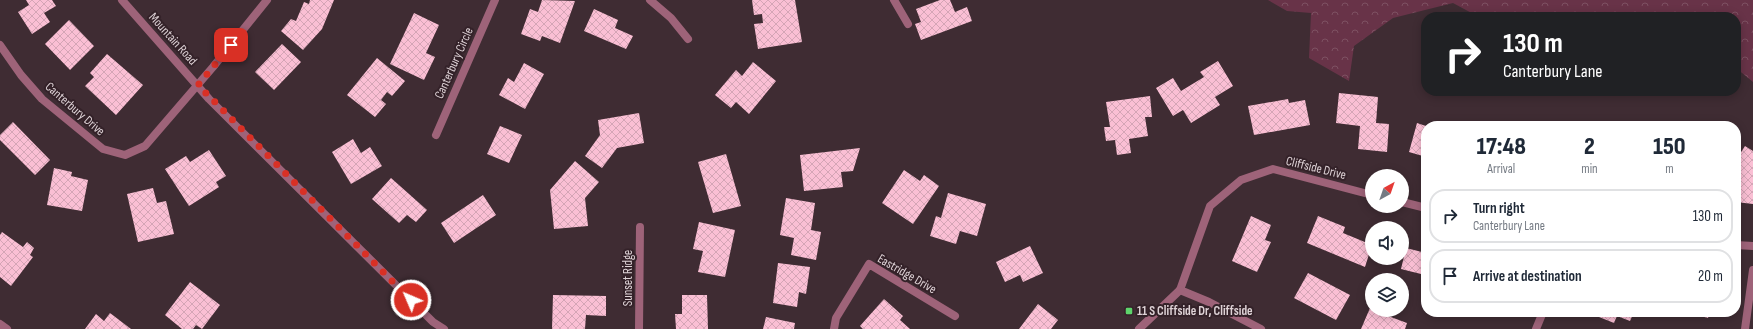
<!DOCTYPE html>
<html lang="en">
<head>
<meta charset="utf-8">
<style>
	body { margin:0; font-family:"Sofia Sans Condensed",sans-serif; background:#f2f2f3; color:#1f2937; height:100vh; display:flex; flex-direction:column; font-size:15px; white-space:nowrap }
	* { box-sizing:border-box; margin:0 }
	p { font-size:13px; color:#747a83 }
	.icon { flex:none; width:22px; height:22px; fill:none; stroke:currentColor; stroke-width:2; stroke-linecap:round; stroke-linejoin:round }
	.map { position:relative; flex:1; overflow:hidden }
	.drawer { position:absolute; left:1421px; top:121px; width:320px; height:196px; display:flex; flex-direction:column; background:#fff; border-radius:16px; box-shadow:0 2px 10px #0003 }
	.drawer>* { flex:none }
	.hud { position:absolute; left:1421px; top:12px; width:320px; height:84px; border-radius:16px; box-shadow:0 2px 10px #0003; background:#202124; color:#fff; overflow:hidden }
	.needle { width:26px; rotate:40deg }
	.fabs { position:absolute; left:1365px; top:169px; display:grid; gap:8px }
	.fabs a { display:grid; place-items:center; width:44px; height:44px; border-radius:50%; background:#fff; box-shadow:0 2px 10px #0003; font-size:20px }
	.pin { position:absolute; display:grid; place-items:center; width:34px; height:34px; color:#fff; margin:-17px; border-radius:8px; box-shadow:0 2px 6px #0006 }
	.me { position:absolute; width:44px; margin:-22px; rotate:315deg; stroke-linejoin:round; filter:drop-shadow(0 0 3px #0008) }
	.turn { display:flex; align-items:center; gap:14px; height:84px; padding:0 16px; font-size:18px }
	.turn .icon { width:52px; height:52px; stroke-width:2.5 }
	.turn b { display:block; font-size:28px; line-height:34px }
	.eta { display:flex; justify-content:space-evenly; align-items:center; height:68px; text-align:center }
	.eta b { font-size:24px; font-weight:800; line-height:28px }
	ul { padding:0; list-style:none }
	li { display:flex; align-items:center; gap:12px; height:54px; margin:0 8px 6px; padding:0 8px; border:2px solid #e0e1e3; border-radius:16px }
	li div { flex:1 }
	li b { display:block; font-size:15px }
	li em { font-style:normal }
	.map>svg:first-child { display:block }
</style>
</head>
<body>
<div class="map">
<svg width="1753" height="329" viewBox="0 0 1753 329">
	<defs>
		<pattern id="forest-crowns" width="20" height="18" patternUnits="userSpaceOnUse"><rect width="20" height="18" fill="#683348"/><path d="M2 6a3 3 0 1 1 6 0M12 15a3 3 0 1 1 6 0" fill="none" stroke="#7d5062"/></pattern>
		<pattern id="building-cross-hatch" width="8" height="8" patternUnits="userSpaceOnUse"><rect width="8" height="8" fill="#fabfd4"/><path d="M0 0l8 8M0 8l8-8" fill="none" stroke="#d5a5b6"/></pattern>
	</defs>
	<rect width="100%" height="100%" fill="#3f2c33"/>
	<path fill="url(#forest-crowns)" d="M1268 0H1753V82L1736 68V17H1479L1453 3 1393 18 1354 46 1349 81 1309 58 1311 13 1287 11Z"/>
	<path fill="url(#building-cross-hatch)" d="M26 0H52L56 6 44 13 50 22 32 34 18 12 29 5Z
		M310 0H334L322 29 303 50 281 31 291 19 296 21 304 2 309 4Z
		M542 0 575 1 560 43 542 36 540 41 521 34 530 9 538 12Z
		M752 0H795L802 42 758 49 754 24 763 23 762 14 754 15Z
		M940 0H950L955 12 967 7 972 21 921 40 915 24 921 22 916 9Z
		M594 9 618 20 615 28 633 36 626 49 584 31Z
		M414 13 439 25 426 53 435 57 424 80 390 64Z
		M69 20 94 46 70 70 45 44Z
		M282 44 301 62 274 90 255 72Z
		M107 54 143 85 116 115 85 86 94 77 90 73Z
		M377 58 405 81 392 96 387 92 381 100 386 104 375 117 347 95Z
		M1218 61 1233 86 1215 97 1220 105 1191 123 1183 110 1173 116 1156 88 1173 78 1181 91 1204 77 1200 72Z
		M753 62 776 81 749 114 736 102 731 108 715 95 736 70 742 76Z
		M524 63 544 74 525 109 499 95 508 78 514 82Z
		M1339 93 1378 97 1376 123 1389 124 1387 152 1358 149 1360 126 1336 123Z
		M1150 96 1152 117H1145L1148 136 1129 139 1131 153 1117 155 1115 140 1106 141 1104 127H1110L1106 102Z
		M1288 99 1289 103 1305 100 1310 125 1254 135 1248 106Z
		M639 113 644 143 617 148 602 168 585 156 600 135 598 120Z
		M13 122 50 160 35 175 0 140V135Z
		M1417 123 1426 126V157L1409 152Z
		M500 126 522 135 509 163 487 154Z
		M353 139 361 153 370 147 382 166 351 184 332 152Z
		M1745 146 1753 151V204L1736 202V160Z
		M860 148 853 171 841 172 843 187 804 191 800 155Z
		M209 150 226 176 216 182 219 187 189 206 165 169 186 156 190 162Z
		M726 154 741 206 713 213 698 162Z
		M575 161 599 182 585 198 588 226 554 229 550 190Z
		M54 168 72 172 71 176 88 180 82 211 47 205Z
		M904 170 920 181 924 175 939 186 913 224 882 203Z
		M391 178 427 210 416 222 407 215 399 223 372 199Z
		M153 188 157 203 166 201 174 234 138 242 127 194Z
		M948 193 986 204 977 236 960 231 956 244 930 236 936 216 941 218Z
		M483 195 496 215 454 243 441 223Z
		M786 198 815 203 811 230 821 232 816 260 791 255 794 238 780 235Z
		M1251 216 1271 225 1265 240 1271 242 1257 272 1232 261Z
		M1318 216 1345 227 1343 233 1372 245 1365 267 1307 243Z
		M699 222 735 230 725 277 698 272 703 251 693 249Z
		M2 232 23 247 27 242 34 248 30 255 33 257 11 286 0 277V235Z
		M1030 246 1043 273 1023 282 1020 275 1005 282 996 262Z
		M1406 248 1426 253V288L1422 287 1425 275 1401 269Z
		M778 263 810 267 806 294 799 292 797 307 773 303Z
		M1308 273 1350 295 1336 320 1294 298Z
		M190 282 220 305 202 329 196 325 193 329H182L165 315Z
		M553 295 606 296V316L586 315 585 329H552Z
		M682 295H707L708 329H676L675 314H682Z
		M884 299 903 316 900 320 910 329H863L860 326Z
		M1038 304 1058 320 1051 329H1019Z
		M1370 308 1372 310 1407 323 1405 329H1361Z
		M1601 312H1634L1630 321 1617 316 1614 323 1599 317Z
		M1686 312H1710L1708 318Z
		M110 313 131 329H85L96 314 104 321Z
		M766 317 795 323 794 329H763Z"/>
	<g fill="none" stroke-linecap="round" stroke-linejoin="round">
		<path stroke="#9e6379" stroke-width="8" d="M650 0 671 18 688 39
			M894 0 908 24
			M0 45 21 75 42 99 103 149 125 155 145 146 213 67 267 0
			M436 135 495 0
			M1402 202 1426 208
			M1736 245 1753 246
			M0 324 7 329
			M639 329 640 227
			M834 329 836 318 869 264 955 316
			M1261 329 1209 302 1180 290 1210 206 1241 180 1273 169 1372 195
			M1536 329 1543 312
			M1745 329 1753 270"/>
		<path stroke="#9e6379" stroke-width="8" d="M122 0 209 99 433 322 444 329
			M1139 329 1180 290"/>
	</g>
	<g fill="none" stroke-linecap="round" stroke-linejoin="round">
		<path stroke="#d93025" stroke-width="7" stroke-dasharray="0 12.6" d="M231 45 198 85 411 300"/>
	</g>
	<rect fill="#5ed56c" stroke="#342229" stroke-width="1.5" x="1125" y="307" width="8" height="8" rx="2"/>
	<g text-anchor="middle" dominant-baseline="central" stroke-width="4" stroke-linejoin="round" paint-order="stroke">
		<g font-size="13" fill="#ded2d6" stroke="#342229">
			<text transform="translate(173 39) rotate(48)">Mountain Road</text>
			<text transform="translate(454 63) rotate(-66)">Canterbury Circle</text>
			<text transform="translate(75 109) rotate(41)">Canterbury Drive</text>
			<text transform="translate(1316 168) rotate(14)">Cliffside Drive</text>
			<text transform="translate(907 274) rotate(30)">Eastridge Drive</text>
			<text transform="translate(628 278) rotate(-90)">Sunset Ridge</text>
		</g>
		<g font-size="13" font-weight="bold" fill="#ded2d6" stroke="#342229" text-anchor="start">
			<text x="1137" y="311">11 S Cliffside Dr, Cliffside</text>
		</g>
	</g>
</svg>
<div class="fabs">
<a><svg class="needle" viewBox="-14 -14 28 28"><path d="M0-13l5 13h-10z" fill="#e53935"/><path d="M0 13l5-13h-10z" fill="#747a83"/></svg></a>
<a><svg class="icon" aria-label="sound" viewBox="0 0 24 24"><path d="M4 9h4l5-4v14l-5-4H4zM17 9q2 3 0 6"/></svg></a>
<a><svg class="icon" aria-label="layers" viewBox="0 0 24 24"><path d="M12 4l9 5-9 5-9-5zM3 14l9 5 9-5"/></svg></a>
</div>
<div class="pin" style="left:231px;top:45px;background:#d93025"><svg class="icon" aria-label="arrive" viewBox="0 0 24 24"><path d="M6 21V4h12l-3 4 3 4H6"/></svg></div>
<svg class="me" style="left:411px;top:300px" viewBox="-20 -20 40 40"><circle r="17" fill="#d93025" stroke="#fff" stroke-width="3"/><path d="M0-11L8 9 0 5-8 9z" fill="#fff"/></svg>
<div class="hud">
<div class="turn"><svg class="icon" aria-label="right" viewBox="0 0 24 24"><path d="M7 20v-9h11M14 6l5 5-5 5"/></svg><div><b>130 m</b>Canterbury Lane</div></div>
</div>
<section class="drawer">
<div class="eta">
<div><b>17:48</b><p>Arrival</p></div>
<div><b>2</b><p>min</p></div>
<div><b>150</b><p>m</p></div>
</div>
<ul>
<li><svg class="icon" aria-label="right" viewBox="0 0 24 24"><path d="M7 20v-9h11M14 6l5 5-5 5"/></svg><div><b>Turn right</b><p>Canterbury Lane</p></div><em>130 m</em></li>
<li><svg class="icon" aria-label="arrive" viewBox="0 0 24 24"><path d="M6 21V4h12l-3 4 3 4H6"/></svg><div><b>Arrive at destination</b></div><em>20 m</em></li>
</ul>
</section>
</div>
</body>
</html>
